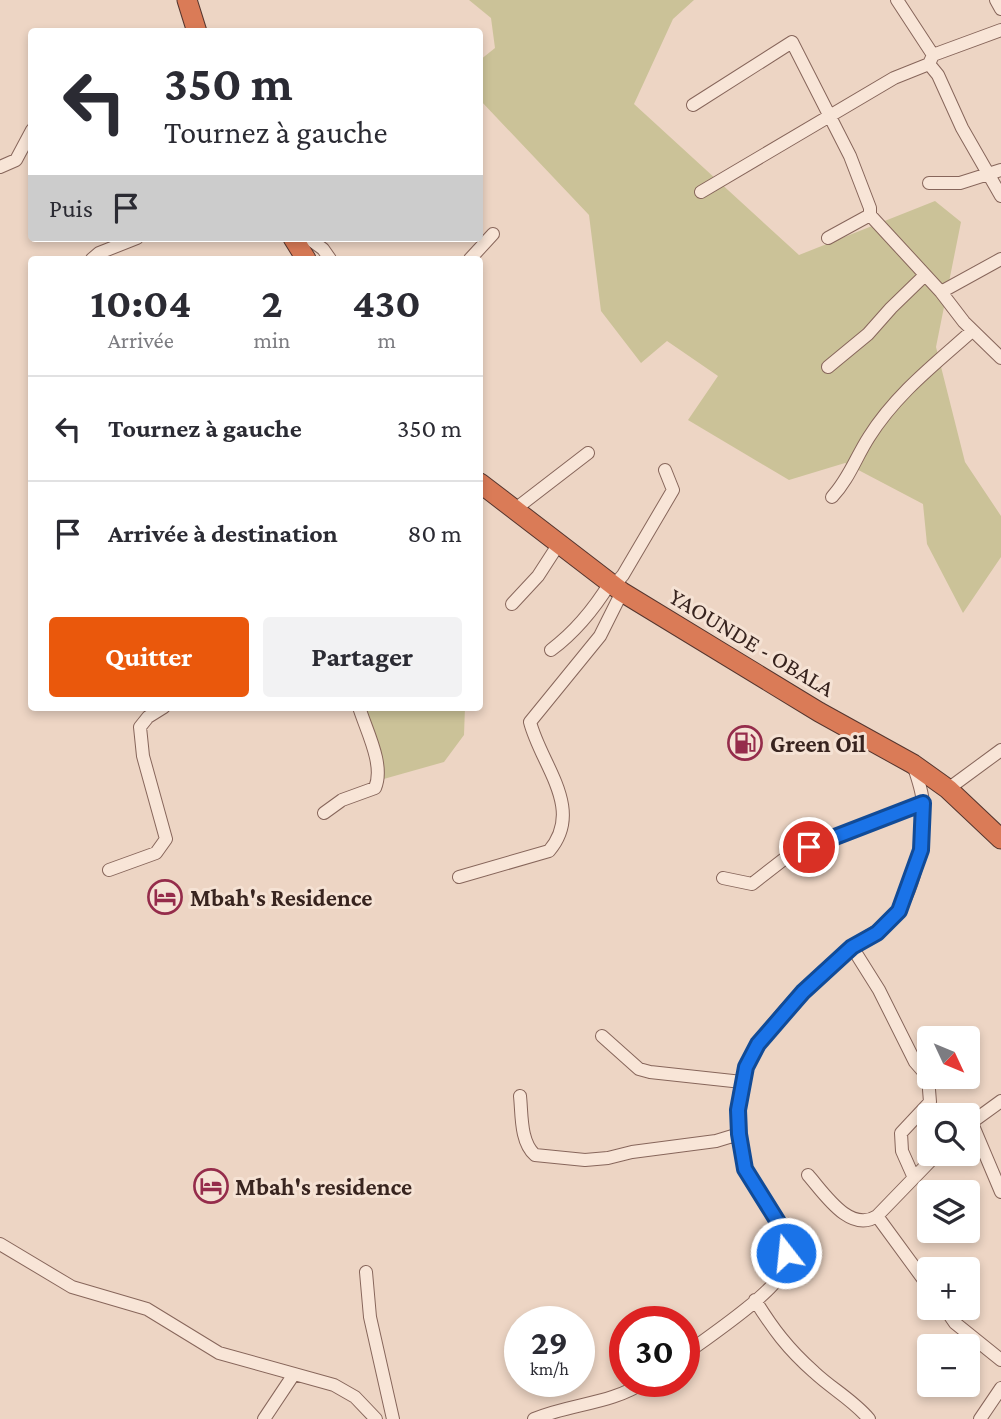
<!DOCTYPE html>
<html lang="fr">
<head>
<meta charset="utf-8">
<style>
	body { margin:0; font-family:"Crimson Pro",serif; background:#f2f2f3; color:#2b2b33; height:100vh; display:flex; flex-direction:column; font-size:26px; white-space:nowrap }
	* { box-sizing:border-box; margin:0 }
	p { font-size:23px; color:#7c7c81 }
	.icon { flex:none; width:38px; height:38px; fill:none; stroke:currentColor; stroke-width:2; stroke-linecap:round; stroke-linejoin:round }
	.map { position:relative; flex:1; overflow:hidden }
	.sheet { position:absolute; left:28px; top:256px; width:455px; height:455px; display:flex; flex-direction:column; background:#fff; border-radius:7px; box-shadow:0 4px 10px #0003 }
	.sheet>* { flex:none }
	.hud { position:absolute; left:28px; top:28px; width:455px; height:214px; border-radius:7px; box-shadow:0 4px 10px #0003; background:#fff; color:#2b2b33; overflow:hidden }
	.needle { width:46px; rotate:134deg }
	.tools { position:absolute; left:917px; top:1026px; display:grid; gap:14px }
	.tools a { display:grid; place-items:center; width:63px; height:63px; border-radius:7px; background:#fff; box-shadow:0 4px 10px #0003; font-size:35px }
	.speed { position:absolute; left:504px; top:1306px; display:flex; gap:14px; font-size:35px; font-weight:700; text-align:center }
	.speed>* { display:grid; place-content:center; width:91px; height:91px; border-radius:50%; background:#fff; box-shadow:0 4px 10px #0003; line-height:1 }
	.speed small { font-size:18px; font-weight:400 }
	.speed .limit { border:10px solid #d22; background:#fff; color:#111 }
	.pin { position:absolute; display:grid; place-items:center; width:60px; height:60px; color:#fff; margin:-30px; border:4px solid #fff; border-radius:50%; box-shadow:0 2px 7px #0007 }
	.me { position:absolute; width:77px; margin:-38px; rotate:344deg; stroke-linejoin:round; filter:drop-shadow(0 0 5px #0008) }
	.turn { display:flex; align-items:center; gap:24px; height:147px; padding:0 21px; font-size:32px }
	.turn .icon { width:91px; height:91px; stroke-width:2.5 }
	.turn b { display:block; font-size:49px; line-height:60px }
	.then { display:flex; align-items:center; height:66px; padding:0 21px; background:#0003; gap:14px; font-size:26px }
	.eta { display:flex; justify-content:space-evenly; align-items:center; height:119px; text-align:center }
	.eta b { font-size:42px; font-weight:700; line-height:49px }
	.button { display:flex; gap:14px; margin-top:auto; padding:14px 21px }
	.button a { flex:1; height:80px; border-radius:7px; background:#ea580c; color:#fff; font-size:28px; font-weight:700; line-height:80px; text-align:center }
	.button a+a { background:#f2f2f3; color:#2b2b33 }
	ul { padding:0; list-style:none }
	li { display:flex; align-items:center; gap:21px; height:105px; padding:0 21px; border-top:2px solid #e1e1e2 }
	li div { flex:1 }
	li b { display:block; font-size:26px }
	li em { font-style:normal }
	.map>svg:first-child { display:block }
</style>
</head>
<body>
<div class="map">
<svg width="1001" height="1419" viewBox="0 0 1001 1419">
	<rect width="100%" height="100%" fill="#edd5c4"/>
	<path fill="#cbc298" d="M469 0H694L673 19 634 104 799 255 935 201 961 222 936 347 965 462 1001 516V557L963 613 927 544 923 504 845 463 789 480 688 420 718 376 667 341 641 363 601 311 589 215 480 100V60L495 48 491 18Z
		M355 707H465L464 735 444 762 373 782 372 765Z"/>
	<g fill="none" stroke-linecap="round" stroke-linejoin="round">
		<g stroke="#87665b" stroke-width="14">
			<path id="minor" d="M897 0 933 55
				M996 0 1001 9
				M929 64 938 75 962 128 1001 196
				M693 105 792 42 850 156 870 208V215L941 292 964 322 1001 358
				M0 167 16 160 32 130
				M929 183H960L1001 170
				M701 192 894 78 929 64 933 55 1001 30
				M308 238 323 249 330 259
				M828 238 870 215
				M92 259 99 253 137 238
				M470 259 493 234
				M941 292 1001 259
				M828 367 868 334 891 308 925 275
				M832 497C849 479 856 457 869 437 896 394 935 364 972 331
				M514 510 588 453
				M512 604 538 576 560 542
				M551 650C575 632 594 609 610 583L617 582 623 575 673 490 665 470
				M948 789 1001 750
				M324 813 342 800 375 788C385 765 366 730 359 707
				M109 870 156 853 166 839 143 756 140 727 148 717 164 707
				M459 877 549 851C585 809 541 765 530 722L600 636 622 592
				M723 878 752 884 788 856 923 803
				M852 947 879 990 915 1062 928 1077 930 1102 901 1133 902 1151 914 1178
				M602 1036 639 1069 650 1072 742 1082
				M520 1096C522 1114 520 1142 535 1155L585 1160 608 1158 632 1152 716 1141 739 1134
				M971 1121 1001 1192
				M968 1125 1001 1101
				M808 1175C824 1193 850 1234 877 1216L938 1153
				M877 1216 929 1287
				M0 1244 72 1287 147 1309 219 1353 334 1385 355 1397 376 1419
				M366 1272 370 1317 393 1419
				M755 1300C773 1329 788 1349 814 1372 832 1389 853 1400 869 1419
				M944 1307 955 1323 1001 1360
				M684 1355C707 1338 769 1296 781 1274 803 1234 758 1203 746 1169 736 1142 735 1091 747 1065 763 1027 819 972 852 947 868 936 885 928 897 912 916 887 924 836 923 805 923 792 917 777 913 764
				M264 1419 294 1374
				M534 1419C572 1403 610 1405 646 1381
				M980 1419 1001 1388"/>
		</g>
		<g stroke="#55362f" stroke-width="21">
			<path id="highway" d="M187 0 197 32
				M293 238 306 259
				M480 483 622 592 819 712 913 764 948 789 1001 839"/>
		</g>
		<use href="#minor" stroke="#f8e5d7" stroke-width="12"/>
		<use href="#highway" stroke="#da7b57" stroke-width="19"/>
	</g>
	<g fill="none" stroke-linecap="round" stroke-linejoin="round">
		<g stroke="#114b97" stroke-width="18">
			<path id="route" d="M786 1253 783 1230 745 1169 739 1134 738 1110 746 1067 758 1044 803 992 852 947 877 933 899 911 921 850 923 803 809 847"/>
		</g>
		<use href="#route" stroke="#1a73e8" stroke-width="12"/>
	</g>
	<defs>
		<g id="fuel-ring" transform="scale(1.75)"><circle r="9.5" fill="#f5e2d4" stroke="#952c4b" stroke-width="1.5"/><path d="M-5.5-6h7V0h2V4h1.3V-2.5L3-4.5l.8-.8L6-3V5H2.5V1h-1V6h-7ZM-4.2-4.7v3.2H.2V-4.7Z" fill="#952c4b"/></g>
		<g id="hotel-ring" transform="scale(1.75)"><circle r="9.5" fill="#f5e2d4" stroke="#952c4b" stroke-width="1.5"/><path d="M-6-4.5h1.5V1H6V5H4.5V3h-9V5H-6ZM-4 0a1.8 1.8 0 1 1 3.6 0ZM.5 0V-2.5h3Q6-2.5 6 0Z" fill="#952c4b"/></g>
	</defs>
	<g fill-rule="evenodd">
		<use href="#fuel-ring" x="745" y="743"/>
		<use href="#hotel-ring" x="165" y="897"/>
		<use href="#hotel-ring" x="211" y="1186"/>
	</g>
	<g text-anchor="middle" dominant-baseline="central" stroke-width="6" stroke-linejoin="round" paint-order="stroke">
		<g font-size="24" fill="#38241f" stroke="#f5e2d4">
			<text transform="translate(752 642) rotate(31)">YAOUNDE - OBALA</text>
		</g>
		<g font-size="24" font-weight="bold" fill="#38241f" stroke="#f5e2d4" text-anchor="start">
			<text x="770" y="743">Green Oil</text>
			<text x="190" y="897">Mbah's Residence</text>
			<text x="235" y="1186">Mbah's residence</text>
		</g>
	</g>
</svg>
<div class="tools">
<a><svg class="needle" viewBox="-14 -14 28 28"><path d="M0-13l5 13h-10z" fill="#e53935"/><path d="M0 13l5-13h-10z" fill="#7c7c81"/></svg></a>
<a><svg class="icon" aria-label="search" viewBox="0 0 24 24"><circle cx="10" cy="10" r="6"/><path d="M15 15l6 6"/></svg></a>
<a><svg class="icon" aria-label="layers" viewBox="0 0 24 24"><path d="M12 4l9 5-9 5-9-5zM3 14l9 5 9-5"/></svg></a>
<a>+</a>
<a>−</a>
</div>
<div class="speed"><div>29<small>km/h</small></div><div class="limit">30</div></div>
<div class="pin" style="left:809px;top:847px;background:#d93025"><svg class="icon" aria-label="arrive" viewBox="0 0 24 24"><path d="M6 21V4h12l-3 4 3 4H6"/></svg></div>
<svg class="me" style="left:786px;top:1253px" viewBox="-20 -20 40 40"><circle r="17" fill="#1a73e8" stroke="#fff" stroke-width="3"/><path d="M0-11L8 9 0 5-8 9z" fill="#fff"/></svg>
<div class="hud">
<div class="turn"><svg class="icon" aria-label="left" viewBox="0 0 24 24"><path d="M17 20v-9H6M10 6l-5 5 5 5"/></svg><div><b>350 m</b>Tournez à gauche</div></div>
<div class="then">Puis<svg class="icon" aria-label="arrive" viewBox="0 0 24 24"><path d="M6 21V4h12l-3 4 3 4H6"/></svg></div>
</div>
<section class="sheet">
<div class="eta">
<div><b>10:04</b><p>Arrivée</p></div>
<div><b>2</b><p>min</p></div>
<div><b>430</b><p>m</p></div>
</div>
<ul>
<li><svg class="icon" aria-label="left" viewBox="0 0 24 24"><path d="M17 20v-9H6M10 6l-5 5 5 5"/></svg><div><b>Tournez à gauche</b></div><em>350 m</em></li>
<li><svg class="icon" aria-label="arrive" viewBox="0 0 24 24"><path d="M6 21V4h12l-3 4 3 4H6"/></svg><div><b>Arrivée à destination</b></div><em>80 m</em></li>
</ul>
<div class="button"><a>Quitter</a><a>Partager</a></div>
</section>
</div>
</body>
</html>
